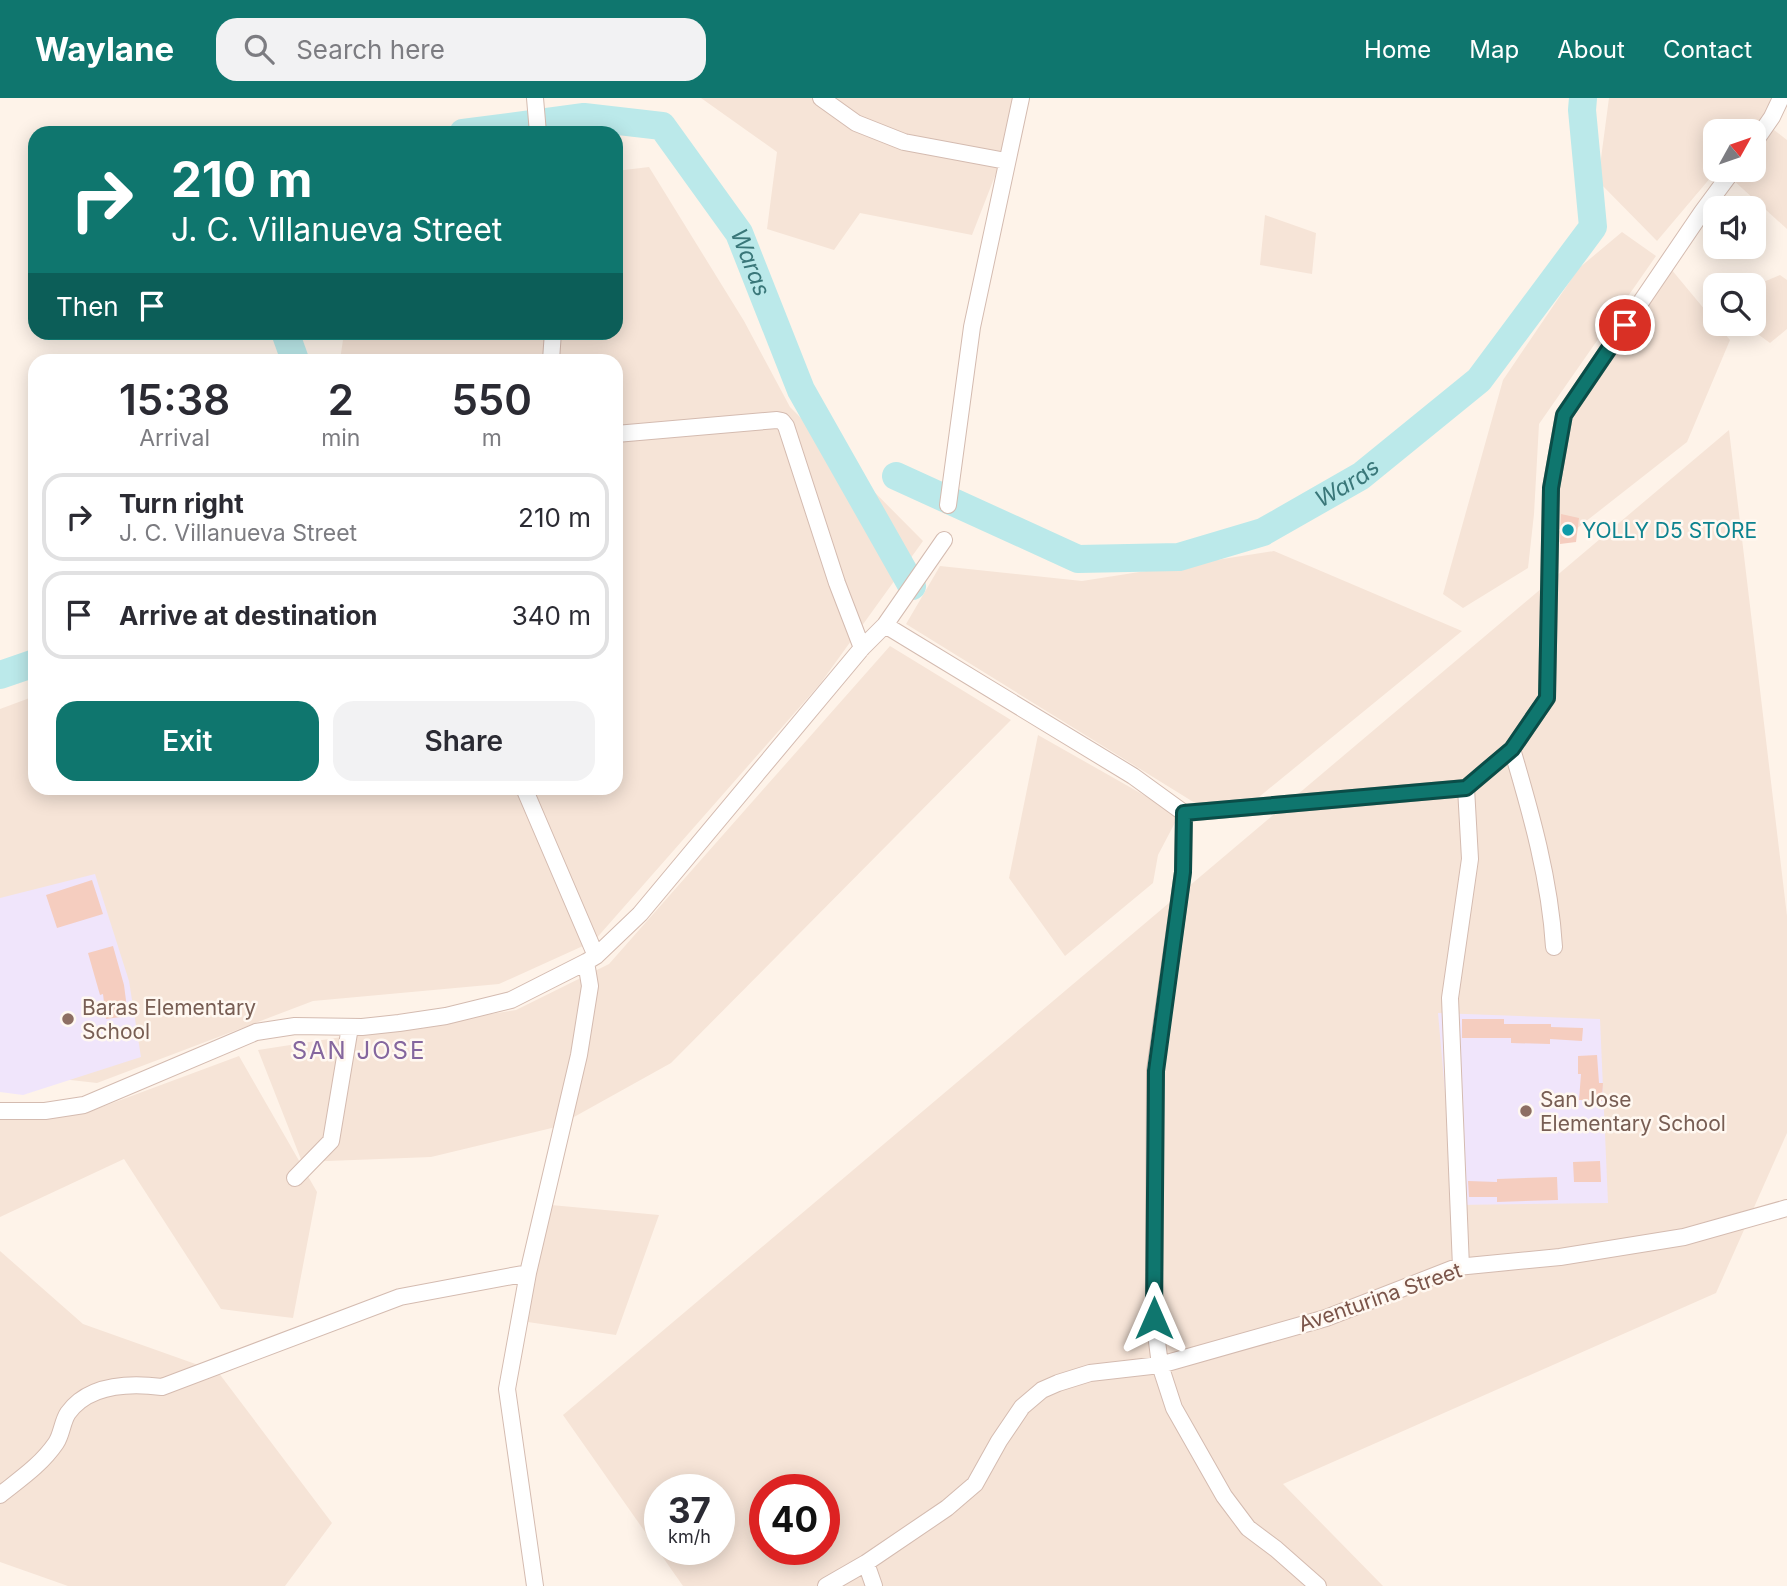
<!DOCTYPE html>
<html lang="en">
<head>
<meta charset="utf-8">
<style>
	body { margin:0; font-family:Inter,sans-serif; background:#f2f2f3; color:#2b2b33; height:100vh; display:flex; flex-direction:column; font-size:26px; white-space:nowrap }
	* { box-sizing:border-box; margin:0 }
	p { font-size:23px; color:#7c7c81 }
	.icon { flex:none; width:38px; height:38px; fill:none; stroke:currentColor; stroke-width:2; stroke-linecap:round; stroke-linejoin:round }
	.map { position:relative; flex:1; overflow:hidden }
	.side { position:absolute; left:28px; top:256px; width:595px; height:441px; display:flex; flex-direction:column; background:#fff; border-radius:21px; box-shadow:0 4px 18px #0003 }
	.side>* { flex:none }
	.banner { position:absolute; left:28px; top:28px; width:595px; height:214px; border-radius:21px; box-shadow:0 4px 18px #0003; background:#0f766e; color:#fff; overflow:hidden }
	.needle { width:46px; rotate:50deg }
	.tools { position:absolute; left:1703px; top:21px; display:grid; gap:14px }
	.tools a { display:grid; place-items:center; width:63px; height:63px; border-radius:14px; background:#fff; box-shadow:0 4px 18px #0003; font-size:35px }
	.speed { position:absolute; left:644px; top:1376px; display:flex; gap:14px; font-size:35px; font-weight:700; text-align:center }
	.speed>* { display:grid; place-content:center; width:91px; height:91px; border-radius:50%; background:#fff; box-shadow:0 4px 18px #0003; line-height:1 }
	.speed small { font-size:18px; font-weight:400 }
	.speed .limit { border:10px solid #d22; background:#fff; color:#111 }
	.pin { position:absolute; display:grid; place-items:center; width:60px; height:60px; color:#fff; margin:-30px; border:4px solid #fff; border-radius:50%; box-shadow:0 2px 7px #0007 }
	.me { position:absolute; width:77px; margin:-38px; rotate:0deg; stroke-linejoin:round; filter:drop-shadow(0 0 5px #0008) }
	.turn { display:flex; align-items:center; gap:24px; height:147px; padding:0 28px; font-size:32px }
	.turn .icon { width:91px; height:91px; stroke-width:2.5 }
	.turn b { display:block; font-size:49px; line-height:60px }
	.then { display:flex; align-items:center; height:66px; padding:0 28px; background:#0003; gap:14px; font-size:26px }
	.eta { display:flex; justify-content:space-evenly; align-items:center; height:119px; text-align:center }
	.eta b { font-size:42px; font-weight:600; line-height:49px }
	.button { display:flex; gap:14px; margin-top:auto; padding:14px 28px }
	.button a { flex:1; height:80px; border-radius:21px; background:#0f766e; color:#fff; font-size:28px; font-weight:600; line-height:80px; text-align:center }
	.button a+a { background:#f2f2f3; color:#2b2b33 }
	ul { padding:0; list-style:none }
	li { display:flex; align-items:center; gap:21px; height:88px; margin:0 14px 10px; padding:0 14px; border:4px solid #e1e1e2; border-radius:21px }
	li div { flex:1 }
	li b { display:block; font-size:26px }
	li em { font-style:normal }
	header { display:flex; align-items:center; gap:42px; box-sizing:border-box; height:98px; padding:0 35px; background:#0f766e; color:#fff }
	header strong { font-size:33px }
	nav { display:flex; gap:38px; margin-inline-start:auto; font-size:24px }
	.search { width:490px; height:63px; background:#f2f2f3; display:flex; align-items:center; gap:18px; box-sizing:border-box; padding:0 24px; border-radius:21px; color:#7c7c81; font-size:26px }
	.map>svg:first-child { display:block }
</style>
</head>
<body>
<header>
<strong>Waylane</strong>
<div class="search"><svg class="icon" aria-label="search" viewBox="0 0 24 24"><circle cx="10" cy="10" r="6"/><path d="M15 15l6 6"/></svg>Search here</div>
<nav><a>Home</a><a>Map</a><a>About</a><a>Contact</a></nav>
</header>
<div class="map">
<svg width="1787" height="1488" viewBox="0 0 1787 1488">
	<rect width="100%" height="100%" fill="#fef3e9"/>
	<path fill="#f6e4d7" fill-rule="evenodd" d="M701 0H1022L1014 29 972 137 860 115 834 152 767 131 777 54Z
		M1609 0H1771L1766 15 1750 33H1715V72H1717L1657 143 1598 83Z
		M1774 32 1787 42V131L1732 81 1740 72H1754V56Z
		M649 69 744 223 790 309 923 443 820 586 594 843 499 886 313 903 97 985 0 974V611L35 598V690H616V262H340L344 235 616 234V73Z
		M1265 117 1316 135 1312 176 1260 167Z
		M1622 134 1656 158 1539 326 1534 416 1528 470 1463 510 1443 496 1503 282 1579 170Z
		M1671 171 1730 242 1687 344 1557 446 1560 370 1571 319Z
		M1780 177 1787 182V231L1770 245 1744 226H1754V188Z
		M1729 332 1787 818V1035L1716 1195 1283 1386 1383 1488H683L563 1317ZM660 1391H719V1451H660ZM765 1391H824V1451H765Z
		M1274 453 1462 533 1259 699 1195 705 906 526 940 468 1082 483Z
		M890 548 1011 622 671 965 556 1029 431 1059 302 1064 258 952 516 912 609 866Z
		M1038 637 1179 717 1158 757 1153 785 1065 858 1009 780Z
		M239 958 317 1094 293 1220 221 1211 124 1061 0 1119V1016H83Z
		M551 1107 659 1117 616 1237 521 1223Z
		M0 1153 83 1226 218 1274 332 1425 285 1488H68L0 1464Z"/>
	<path fill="#f0e5fb" d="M95 776 129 883 141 959 23 997 0 994V800Z
		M1438 915 1600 921 1608 1105 1455 1107Z"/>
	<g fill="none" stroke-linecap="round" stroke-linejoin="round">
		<g stroke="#bbe9ea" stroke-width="28">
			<path id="s1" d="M463 35 584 19 662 28 739 135 801 292 912 488"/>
			<path d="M285 234 295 262"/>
			<path id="s2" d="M896 378 1078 461 1179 459 1263 434 1361 378 1479 282 1593 129 1582 12 1583 0"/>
			<path d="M0 577 35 565"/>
		</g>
	</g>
	<path fill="#f5cdbf" d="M1561 416 1579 420 1576 444 1560 446Z
		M92 782 103 816 57 830 46 797Z
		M113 848 124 887 128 918 106 921 103 896 100 897 88 855Z
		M1462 921H1504V926H1551V929L1583 930 1582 943 1550 941V946L1511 945V940H1462Z
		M1597 957 1599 985H1603L1602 1003 1579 1002 1581 976H1578V958Z
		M1600 1063 1601 1084H1574L1573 1064Z
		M1557 1079 1558 1102 1497 1104V1099H1469L1468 1083 1497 1084V1081Z"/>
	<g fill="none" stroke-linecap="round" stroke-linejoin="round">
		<g stroke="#d4bbb0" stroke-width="18">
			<path id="minor" d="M535 0 538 35
				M821 0 856 25 904 44 1006 63
				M1754 45 1772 19 1781 0
				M551 262 553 234
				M616 336 777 322 782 323 786 328 837 485 862 550
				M948 407 972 229 1021 0
				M885 527 1133 678 1184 715
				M1512 651C1531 715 1550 782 1554 849
				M524 690 596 858
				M1184 715 1466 690 1512 651 1547 600 1551 390 1564 317 1702 114 1733 72
				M1184 715 1183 774 1155 973 1154 1220 1160 1267 1174 1310 1224 1398 1248 1430 1276 1451 1318 1488
				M0 1013H45L84 1007 256 934 295 928 362 929 399 925 446 918 511 902 586 864 596 858 640 816 862 550 885 527 944 442
				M295 1080 331 1043 350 929
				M1461 1169 1450 900 1470 761 1466 690
				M0 1397C20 1381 41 1367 56 1345 62 1336 62 1324 68 1315 89 1286 130 1285 162 1289L400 1199 528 1175
				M866 1465 874 1488
				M535 1488 507 1291 528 1175 579 957 590 888 586 864
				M826 1488 866 1465 947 1410 975 1386 999 1343 1022 1309 1042 1292 1058 1285 1090 1275 1160 1267 1326 1220 1457 1169 1560 1159 1684 1139 1787 1110"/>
		</g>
		<use href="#minor" stroke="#fff" stroke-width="16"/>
	</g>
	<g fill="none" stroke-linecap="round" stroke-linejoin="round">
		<g stroke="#0a4d48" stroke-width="18">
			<path id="route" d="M1154 1220 1156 973 1183 774 1184 715 1466 690 1512 651 1547 600 1551 390 1564 317 1625 227"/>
		</g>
		<use href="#route" stroke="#0f766e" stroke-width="12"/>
	</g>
	<circle fill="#0f9aa8" stroke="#fff8f1" stroke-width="2.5" cx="1568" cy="432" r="7"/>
	<g fill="#8d6e63" stroke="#fff8f1" stroke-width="2.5">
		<circle cx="68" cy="921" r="7"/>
		<circle cx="1526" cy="1013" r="7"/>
	</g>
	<g text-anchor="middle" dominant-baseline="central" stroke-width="5" stroke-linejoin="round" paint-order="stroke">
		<g font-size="21" fill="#0d838f" stroke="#fff8f1" text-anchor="start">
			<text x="1582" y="432">YOLLY D5 STORE</text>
		</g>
		<g font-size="21" fill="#785e54" stroke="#fff8f1" text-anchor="start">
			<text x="82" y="909">Baras Elementary<tspan x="82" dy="24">School</tspan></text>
			<text x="1540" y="1001">San Jose<tspan x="1540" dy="24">Elementary School</tspan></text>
		</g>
		<g font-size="21" fill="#7b554a" stroke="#fff8f1">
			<text transform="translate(1380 1199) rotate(-19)">Aventurina Street</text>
		</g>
		<g font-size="23" font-style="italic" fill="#397779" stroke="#fff8f1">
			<text stroke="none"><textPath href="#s1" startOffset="364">Waras</textPath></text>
			<text stroke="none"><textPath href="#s2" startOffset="486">Waras</textPath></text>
		</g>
		<g font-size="24" letter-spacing="2" fill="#84669e" stroke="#fff8f1">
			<text x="359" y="952">SAN JOSE</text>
		</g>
	</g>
</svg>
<div class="tools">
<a><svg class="needle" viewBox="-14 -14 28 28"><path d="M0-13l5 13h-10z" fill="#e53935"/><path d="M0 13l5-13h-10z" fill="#7c7c81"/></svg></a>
<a><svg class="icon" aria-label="sound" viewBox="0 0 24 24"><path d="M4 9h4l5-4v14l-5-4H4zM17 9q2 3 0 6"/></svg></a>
<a><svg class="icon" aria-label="search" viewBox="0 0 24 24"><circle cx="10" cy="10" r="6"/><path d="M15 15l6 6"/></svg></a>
</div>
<div class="speed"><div>37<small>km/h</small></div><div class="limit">40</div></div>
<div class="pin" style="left:1625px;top:227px;background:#d93025"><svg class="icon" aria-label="arrive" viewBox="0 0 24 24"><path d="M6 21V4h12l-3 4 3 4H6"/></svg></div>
<svg class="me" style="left:1154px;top:1220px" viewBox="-20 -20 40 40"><path d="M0-17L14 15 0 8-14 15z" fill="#0f766e" stroke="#fff" stroke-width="4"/></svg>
<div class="banner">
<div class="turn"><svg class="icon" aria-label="right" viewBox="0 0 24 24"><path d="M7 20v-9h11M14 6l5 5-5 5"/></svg><div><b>210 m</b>J. C. Villanueva Street</div></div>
<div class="then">Then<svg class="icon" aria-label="arrive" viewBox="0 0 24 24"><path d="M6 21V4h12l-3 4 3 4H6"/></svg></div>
</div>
<section class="side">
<div class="eta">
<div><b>15:38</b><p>Arrival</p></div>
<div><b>2</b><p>min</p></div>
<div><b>550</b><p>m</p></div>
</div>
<ul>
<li><svg class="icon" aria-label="right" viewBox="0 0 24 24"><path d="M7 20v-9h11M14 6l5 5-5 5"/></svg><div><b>Turn right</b><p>J. C. Villanueva Street</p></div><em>210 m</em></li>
<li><svg class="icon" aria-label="arrive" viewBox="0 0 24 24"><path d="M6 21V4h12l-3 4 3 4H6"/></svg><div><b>Arrive at destination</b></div><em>340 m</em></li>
</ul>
<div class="button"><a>Exit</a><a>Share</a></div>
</section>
</div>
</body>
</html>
